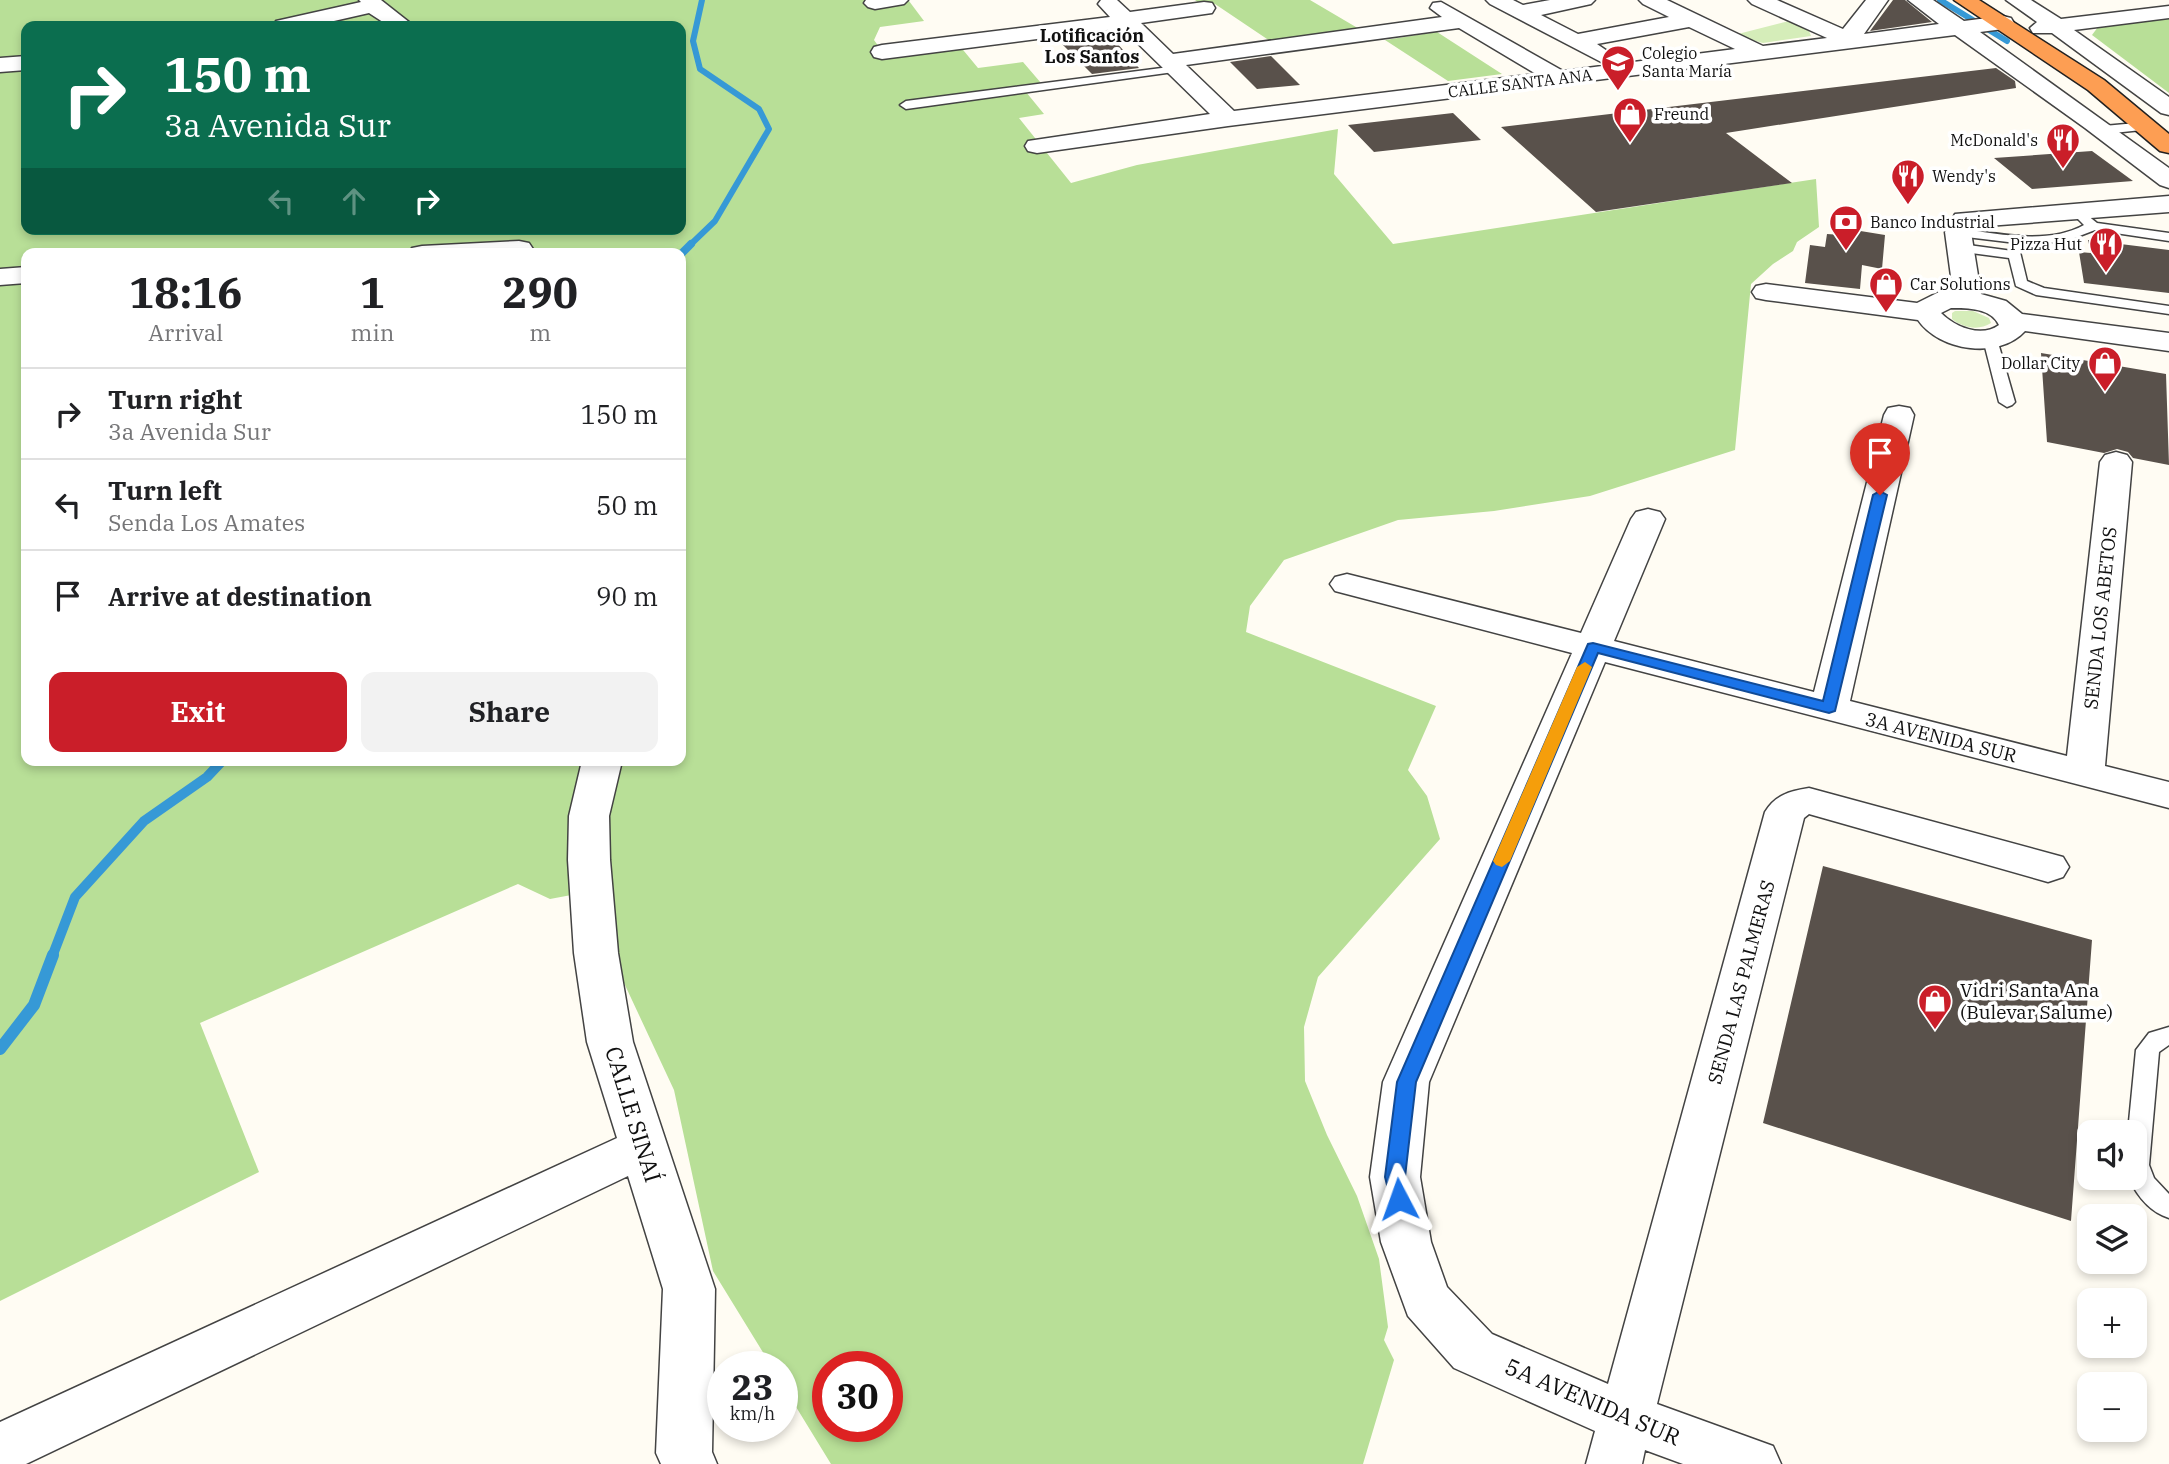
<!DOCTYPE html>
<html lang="en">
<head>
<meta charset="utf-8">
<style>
	body { margin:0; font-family:"IBM Plex Serif",serif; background:#f2f2f2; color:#202124; height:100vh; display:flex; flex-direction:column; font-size:26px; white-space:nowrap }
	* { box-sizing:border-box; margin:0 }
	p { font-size:23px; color:#757577 }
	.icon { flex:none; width:38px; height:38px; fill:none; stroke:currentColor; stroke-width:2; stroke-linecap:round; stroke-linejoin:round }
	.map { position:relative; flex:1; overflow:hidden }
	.side { position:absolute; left:21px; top:248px; width:665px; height:518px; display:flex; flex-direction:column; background:#fff; border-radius:14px; box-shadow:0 4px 10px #0003 }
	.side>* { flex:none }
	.guide { position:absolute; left:21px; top:21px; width:665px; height:214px; border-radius:14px; box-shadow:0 4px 10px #0003; background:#0b6e4f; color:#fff; overflow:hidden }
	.tools { position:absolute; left:2077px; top:1120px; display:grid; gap:14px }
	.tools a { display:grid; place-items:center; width:70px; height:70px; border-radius:14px; background:#fff; box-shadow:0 4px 10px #0003; font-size:35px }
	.speed { position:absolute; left:707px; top:1351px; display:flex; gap:14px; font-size:35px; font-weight:700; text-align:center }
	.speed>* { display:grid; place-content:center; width:91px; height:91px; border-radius:50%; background:#fff; box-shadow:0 4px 10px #0003; line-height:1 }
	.speed small { font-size:18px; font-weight:400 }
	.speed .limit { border:10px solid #d22; background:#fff; color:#111 }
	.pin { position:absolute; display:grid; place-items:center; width:60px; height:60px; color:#fff; margin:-72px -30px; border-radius:50% 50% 50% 0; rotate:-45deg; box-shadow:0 0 7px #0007 }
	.pin .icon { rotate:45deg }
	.me { position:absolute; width:77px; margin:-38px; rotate:356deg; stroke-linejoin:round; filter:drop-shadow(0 0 5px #0008) }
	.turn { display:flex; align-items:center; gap:24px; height:147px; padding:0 28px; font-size:32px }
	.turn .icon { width:91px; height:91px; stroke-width:2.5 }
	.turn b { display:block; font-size:49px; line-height:60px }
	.lanes { display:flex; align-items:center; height:66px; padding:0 28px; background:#0003; justify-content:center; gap:35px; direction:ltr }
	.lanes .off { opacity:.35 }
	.eta { display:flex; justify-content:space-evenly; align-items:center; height:119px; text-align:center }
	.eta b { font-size:42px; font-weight:800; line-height:49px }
	.button { display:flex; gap:14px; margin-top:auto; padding:14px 28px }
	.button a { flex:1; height:80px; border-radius:14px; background:#ca1e29; color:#fff; font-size:28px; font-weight:800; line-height:80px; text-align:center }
	.button a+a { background:#f2f2f2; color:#202124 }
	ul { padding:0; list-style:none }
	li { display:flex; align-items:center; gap:21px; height:91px; padding:0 28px; border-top:2px solid #e0e0e0 }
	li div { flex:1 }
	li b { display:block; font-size:26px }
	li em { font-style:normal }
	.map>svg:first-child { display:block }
</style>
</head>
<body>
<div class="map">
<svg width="2169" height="1464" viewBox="0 0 2169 1464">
	<rect width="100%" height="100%" fill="#fffcf3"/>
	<path fill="#d5edb9" d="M1789 21 1809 31 1811 36 1763 43 1734 35Z
		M1955 311H1973L1989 318 1991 323C1979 331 1963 328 1952 319V313Z"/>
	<path fill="#b8df97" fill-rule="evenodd" d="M0 0H876L875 5 909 1 924 21 880 27 874 40 884 54 959 45 978 68 1023 62 1041 83 905 101 907 107 1026 92 1044 114 1019 118 1071 183 1137 165 1338 129 1334 174 1393 244 1816 179 1819 227 1797 242 1793 251 1773 264 1751 284 1735 450 1590 496 1494 511 1398 520 1284 560 1250 606 1246 632 1436 706 1408 770 1427 796 1440 839 1318 977 1304 1027 1305 1081 1327 1135 1357 1196 1379 1259 1388 1327 1384 1340 1394 1360 1363 1464H831L782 1384V1367H772L713 1271 674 1090 582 893 550 899 518 884 200 1023 259 1172 0 1301ZM26 26H681V229H26ZM26 254H681V761H26ZM828 1367H887V1426H828Z
		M1195 0H1310L1361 30 1270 41 1215 4 1203 6Z
		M2169 18V93L2092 35 2098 27Z
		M1437 32 1502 74 1448 81 1385 40Z"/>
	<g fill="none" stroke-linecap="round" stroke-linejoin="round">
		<path stroke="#3699d6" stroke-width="6" d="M1940 0 2007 41
			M689 246 715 221 769 129 759 109 700 69 693 41 702 0"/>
		<path stroke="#3699d6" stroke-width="8" d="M681 254 691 244"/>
		<path stroke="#3699d6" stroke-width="10" d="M52 957 75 897 144 821 207 777 222 761"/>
		<path stroke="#3699d6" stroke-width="12" d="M0 1049 34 1005 53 955"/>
	</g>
	<path fill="#59514b" d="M1893 0H1905L1932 22 1870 31Z
		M1108 33 1139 68 1092 74 1057 39Z
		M1271 56 1300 85 1257 89 1230 62Z
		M1996 68 2015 81 2016 88 1726 133 1792 183 1596 212 1501 127Z
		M1453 113 1481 140 1374 152 1348 125Z
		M2092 151 2133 181 2032 189 1994 158Z
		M1842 228 1885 235 1882 269 1862 265 1860 289 1805 283 1810 245 1825 247 1827 234 1841 235Z
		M2088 240 2169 250V293L2084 283 2079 252 2091 253Z
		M2041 353 2166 374 2169 465 2133 458 2128 452 2117 449 2104 453 2047 442Z
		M1823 866 2092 940 2071 1221 1763 1123Z"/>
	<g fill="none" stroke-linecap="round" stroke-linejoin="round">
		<g stroke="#434343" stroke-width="3">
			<path id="lane" d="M1177 66 1181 67V71L906 109 900 105 906 101Z
				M2147 122 2153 126 2151 129 2104 134 2098 130 2104 126Z
				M2077 207 2097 223 2169 233V241L2095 230 2069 240 2047 243 2008 242 1958 236 1951 232 1958 228C1997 234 2048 245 2084 225L2070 211Z
				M1961 244 2020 252 2027 281 2044 288 2169 306V314L2036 295 2016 286 2009 258 1956 251V245Z
				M1990 335 1997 339 2015 402 2012 405 2007 407 1999 402 1983 339Z
				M2169 1027V1045L2159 1052 2149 1165 2154 1178 2169 1194V1218C2150 1212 2138 1197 2129 1179L2135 1178V1132H2128L2136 1050 2149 1033Z"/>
		</g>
		<g stroke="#434343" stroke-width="3">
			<path id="street" d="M359 0H381L414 26H389L369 13 312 26H273L276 21 361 2Z
				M866 0H908L904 4 875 9 868 7 864 3Z
				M1101 0H1117L1130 12 1204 2 1212 3 1215 8 1212 13 1141 23 1173 54 1442 17 1430 8 1433 3 1441 2 1563 71 1735 49 1689 27 1597 44 1616 57 1613 62 1605 64 1490 4 1486 0H1513L1523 5 1550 0H1595L1591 4 1541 15 1578 34 1669 17 1643 4 1639 0H1667L1763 46 1827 38 1752 4 1748 0H1777L1843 29 1866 0H1888L1864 34 1939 24 1908 0H1933L1964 21 2003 16 2011 18 2014 23 2011 28 1980 32 2169 168V188L2160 185 2085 128 1955 35 1228 126 1037 153 1028 151 1025 146 1028 141 1210 114 1122 28 882 59 874 57 871 52 874 47 882 45 1110 17 1098 4ZM1459 28 1536 74 1234 111 1186 65Z
				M2006 0H2031L2061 19 2169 6V18L2074 30 2169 97V115L2161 113 2052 33H2033L2030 28 2037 22Z
				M26 56V70L0 72V58Z
				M2169 196V212L1974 227 1971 232 1981 294 2006 301 2022 314 2169 333V351L2025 331C1999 360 1939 351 1918 320L1766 300 1756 298 1752 292 1756 286 1766 284 1917 303 1937 293 1953 291 1945 232 1955 214ZM1951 308C1968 308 1991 308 1999 325 1981 338 1955 327 1941 313Z
				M519 241 529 243 533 249 529 254H409L412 248 422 246Z
				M26 267V283L0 285V269Z
				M1899 406 1910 408 1914 415 1850 701 2067 756 2100 462 2105 455 2116 452 2127 455 2132 462 2105 766 2169 782V808L1605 662 1429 1082 1420 1177 1431 1242 1447 1287 1492 1334 1608 1384 1765 812C1775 795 1790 791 1809 788L2063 857 2069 867 2063 877 2048 882 1809 814 1804 818 1657 1404 1773 1446 1781 1464H1683L1645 1450 1642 1464H1586L1595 1431 1454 1368 1408 1316 1381 1242 1370 1177 1383 1082 1572 653 1335 591 1330 584 1335 577 1347 574 1581 633 1631 519 1636 512 1648 509 1660 512 1665 519 1614 641 1814 692 1884 415 1888 408Z
				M582 761H622L609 816 610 860 618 953 633 1042 715 1289 712 1452 717 1464H661L656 1453 663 1289 628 1176 26 1464H0V1422L617 1138 587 1042 574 953 568 860 569 816Z"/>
		</g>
		<g stroke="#212121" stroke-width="3">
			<path id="highway" d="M1954 0H1979L2104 80 2169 134V153L2160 151 2088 90Z"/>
		</g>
		<use href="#lane" fill="#fff" fill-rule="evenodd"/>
		<use href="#street" fill="#fff" fill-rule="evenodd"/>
		<use href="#highway" fill="#fd9e53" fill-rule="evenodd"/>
	</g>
	<path fill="#1a73e8" stroke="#114b97" stroke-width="2" d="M1880 491 1887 495 1835 711 1829 713 1598 653 1416 1082 1405 1177 1409 1199 1406 1205 1399 1207 1392 1205 1385 1177 1397 1082 1588 644 1593 643 1823 701 1873 495Z"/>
	<path fill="#f59e0b" d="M1585 662 1592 667 1510 861 1502 867 1496 865 1493 861 1577 667Z"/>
	<defs>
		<g id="school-pin" transform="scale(1.75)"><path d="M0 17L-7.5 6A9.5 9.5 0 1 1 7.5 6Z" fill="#ca1e29" stroke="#fff"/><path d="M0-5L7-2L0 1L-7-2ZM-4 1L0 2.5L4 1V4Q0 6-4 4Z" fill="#fff"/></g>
		<g id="shop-pin" transform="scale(1.75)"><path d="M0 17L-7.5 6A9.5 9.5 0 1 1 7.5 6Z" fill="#ca1e29" stroke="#fff"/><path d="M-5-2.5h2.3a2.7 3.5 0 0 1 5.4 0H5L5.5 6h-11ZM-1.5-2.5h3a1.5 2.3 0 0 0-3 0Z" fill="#fff"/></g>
		<g id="restaurant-pin" transform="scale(1.75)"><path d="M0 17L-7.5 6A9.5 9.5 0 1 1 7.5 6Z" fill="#ca1e29" stroke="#fff"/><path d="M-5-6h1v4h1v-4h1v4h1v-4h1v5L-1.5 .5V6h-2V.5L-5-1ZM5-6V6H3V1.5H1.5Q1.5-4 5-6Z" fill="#fff"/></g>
		<g id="bank-pin" transform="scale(1.75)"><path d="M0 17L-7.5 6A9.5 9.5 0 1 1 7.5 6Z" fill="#ca1e29" stroke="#fff"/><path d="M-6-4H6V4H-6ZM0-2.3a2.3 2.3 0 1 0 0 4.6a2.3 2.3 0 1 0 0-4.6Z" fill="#fff"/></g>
	</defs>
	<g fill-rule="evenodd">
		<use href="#school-pin" x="1618" y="62"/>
		<use href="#shop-pin" x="1630" y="114"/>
		<use href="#restaurant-pin" x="2063" y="140"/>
		<use href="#restaurant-pin" x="1908" y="176"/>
		<use href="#bank-pin" x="1846" y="222"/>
		<use href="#restaurant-pin" x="2106" y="244"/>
		<use href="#shop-pin" x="1886" y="284"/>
		<use href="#shop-pin" x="2105" y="363"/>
		<use href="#shop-pin" x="1935" y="1001"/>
	</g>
	<g text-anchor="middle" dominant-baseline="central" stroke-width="7" stroke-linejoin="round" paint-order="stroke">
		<g font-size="16" fill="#101010" stroke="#fff" text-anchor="start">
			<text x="1642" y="53">Colegio<tspan x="1642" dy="18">Santa María</tspan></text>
			<text x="1654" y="114">Freund</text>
			<text x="2038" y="140" text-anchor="end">McDonald's</text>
			<text x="1932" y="176">Wendy's</text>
			<text x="1870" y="222">Banco Industrial</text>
			<text x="2082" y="244" text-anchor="end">Pizza Hut</text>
			<text x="1910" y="284">Car Solutions</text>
			<text x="2080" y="363" text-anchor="end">Dollar City</text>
		</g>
		<g font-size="16" fill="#101010" stroke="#fff">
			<text transform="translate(1520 83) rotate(-7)">CALLE SANTA ANA</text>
		</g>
		<g font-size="18" font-weight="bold" fill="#101010" stroke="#fff">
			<text x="1092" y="35">Lotificación<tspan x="1092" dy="21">Los Santos</tspan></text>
		</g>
		<g font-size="19" fill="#101010" stroke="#fff">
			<text transform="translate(2100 618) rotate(-84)">SENDA LOS ABETOS</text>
			<text transform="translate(1941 737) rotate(14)">3A AVENIDA SUR</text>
			<text transform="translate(1741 982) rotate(-75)">SENDA LAS PALMERAS</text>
		</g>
		<g font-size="19" fill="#101010" stroke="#fff" text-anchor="start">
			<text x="1960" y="990">Vidri Santa Ana<tspan x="1960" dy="22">(Bulevar Salume)</tspan></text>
		</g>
		<g font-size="23" fill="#101010" stroke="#fff">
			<text transform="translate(634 1114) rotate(73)">CALLE SINAÍ</text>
			<text transform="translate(1593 1401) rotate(23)">5A AVENIDA SUR</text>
		</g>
	</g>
</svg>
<div class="tools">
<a><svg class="icon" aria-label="sound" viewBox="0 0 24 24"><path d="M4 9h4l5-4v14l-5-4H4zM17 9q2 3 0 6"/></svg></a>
<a><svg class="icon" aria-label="layers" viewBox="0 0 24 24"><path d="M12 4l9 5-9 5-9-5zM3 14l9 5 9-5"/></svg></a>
<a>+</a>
<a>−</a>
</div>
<div class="speed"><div>23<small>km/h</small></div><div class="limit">30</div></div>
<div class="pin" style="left:1880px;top:495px;background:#d93025"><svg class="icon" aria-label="arrive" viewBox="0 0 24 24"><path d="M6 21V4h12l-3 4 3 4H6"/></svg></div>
<svg class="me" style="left:1399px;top:1199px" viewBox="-20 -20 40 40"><path d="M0-17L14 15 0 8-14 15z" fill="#1a73e8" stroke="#fff" stroke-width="4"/></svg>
<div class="guide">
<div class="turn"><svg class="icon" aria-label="right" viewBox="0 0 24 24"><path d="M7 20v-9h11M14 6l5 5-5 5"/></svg><div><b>150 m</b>3a Avenida Sur</div></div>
<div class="lanes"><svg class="icon off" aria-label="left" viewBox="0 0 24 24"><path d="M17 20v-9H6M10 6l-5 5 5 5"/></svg><svg class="icon off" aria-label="ahead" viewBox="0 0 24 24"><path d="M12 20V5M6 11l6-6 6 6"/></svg><svg class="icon" aria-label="right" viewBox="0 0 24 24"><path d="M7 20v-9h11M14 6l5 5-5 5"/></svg></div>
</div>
<section class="side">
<div class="eta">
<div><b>18:16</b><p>Arrival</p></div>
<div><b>1</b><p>min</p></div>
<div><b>290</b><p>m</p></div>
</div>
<ul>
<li><svg class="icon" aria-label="right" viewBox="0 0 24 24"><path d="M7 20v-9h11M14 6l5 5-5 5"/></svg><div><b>Turn right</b><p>3a Avenida Sur</p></div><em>150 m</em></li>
<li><svg class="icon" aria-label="left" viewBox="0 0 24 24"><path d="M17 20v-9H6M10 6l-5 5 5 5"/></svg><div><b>Turn left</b><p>Senda Los Amates</p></div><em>50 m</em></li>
<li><svg class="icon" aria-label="arrive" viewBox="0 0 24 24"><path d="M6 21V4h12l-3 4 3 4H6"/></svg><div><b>Arrive at destination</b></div><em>90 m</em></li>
</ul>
<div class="button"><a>Exit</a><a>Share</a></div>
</section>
</div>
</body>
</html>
